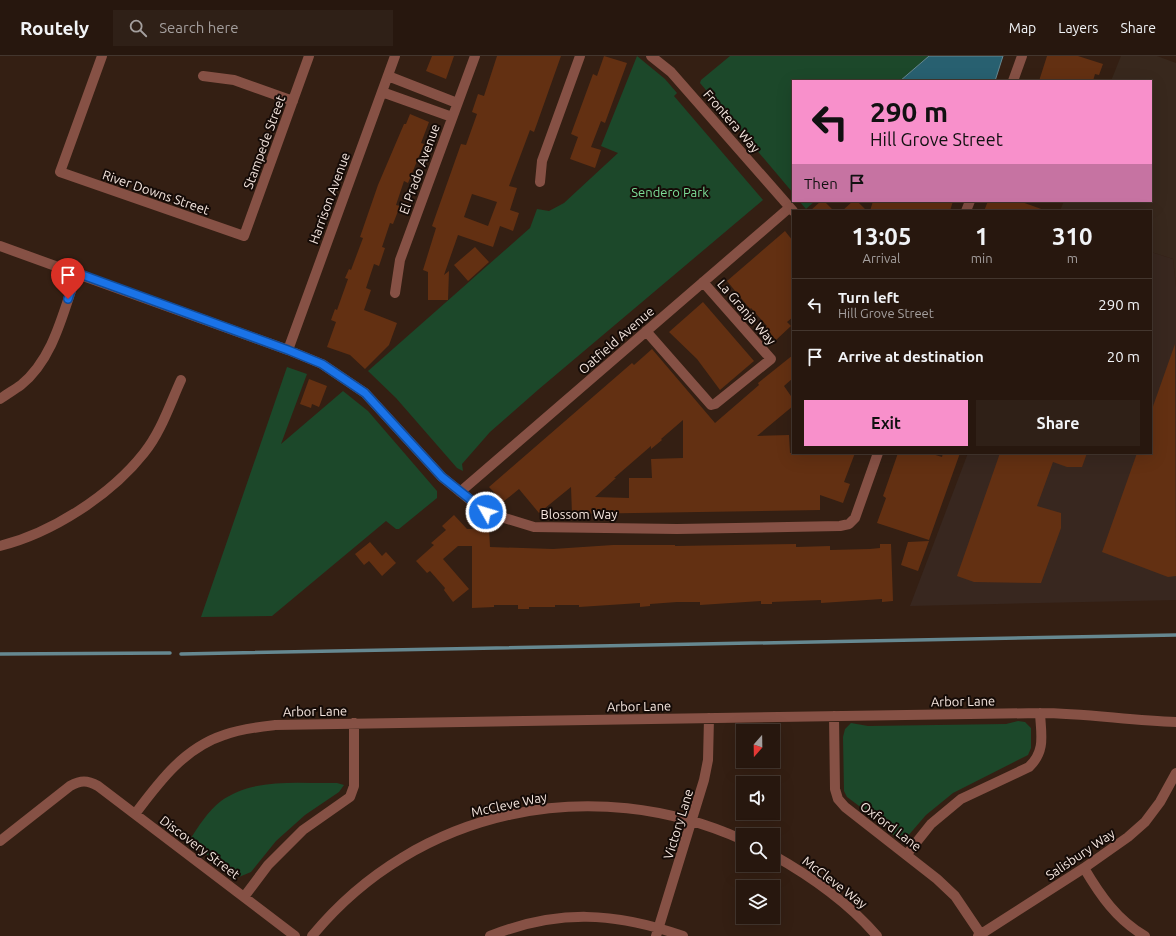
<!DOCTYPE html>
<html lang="en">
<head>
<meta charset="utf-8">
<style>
	body { margin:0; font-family:Ubuntu,sans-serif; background:#2f2017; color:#f1f3f6; height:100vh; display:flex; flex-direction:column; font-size:15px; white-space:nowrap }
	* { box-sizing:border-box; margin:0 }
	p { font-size:13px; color:#a49f9e }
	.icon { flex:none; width:22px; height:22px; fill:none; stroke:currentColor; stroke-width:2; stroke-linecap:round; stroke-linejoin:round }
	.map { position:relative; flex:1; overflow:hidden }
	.sheet { position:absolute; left:792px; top:154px; width:360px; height:244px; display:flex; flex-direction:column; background:#27170e; border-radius:0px; box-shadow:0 4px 16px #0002,0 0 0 1px #43362e }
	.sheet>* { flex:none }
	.top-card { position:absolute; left:792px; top:24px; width:360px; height:122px; border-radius:0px; box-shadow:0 4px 16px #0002,0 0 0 1px #43362e; background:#f890cb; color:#111; overflow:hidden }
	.needle { width:26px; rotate:200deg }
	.fabs { position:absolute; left:736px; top:668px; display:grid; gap:8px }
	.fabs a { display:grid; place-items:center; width:44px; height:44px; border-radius:0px; background:#27170e; box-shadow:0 4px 16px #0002,0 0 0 1px #43362e; font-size:20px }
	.pin { position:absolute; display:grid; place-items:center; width:34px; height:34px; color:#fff; margin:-41px -17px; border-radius:50% 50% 50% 0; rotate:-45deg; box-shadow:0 0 4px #0007 }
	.pin .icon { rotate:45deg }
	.me { position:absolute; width:44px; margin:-22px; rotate:309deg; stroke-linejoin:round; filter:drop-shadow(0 0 3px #0008) }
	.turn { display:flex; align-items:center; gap:14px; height:84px; padding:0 12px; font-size:18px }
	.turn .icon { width:52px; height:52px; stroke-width:2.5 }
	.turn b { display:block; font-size:28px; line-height:34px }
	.then { display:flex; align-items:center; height:38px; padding:0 12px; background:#0003; gap:8px; font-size:15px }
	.eta { display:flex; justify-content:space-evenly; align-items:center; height:68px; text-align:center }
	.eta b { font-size:24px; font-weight:700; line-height:28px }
	.primary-button { display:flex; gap:8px; margin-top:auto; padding:8px 12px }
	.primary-button a { flex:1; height:46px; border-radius:0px; background:#f890cb; color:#111; font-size:16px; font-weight:700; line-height:46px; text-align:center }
	.primary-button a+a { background:#2f2017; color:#f1f3f6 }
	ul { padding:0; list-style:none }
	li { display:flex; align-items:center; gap:12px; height:52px; padding:0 12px; border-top:1px solid #43362e }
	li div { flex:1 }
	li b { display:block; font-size:15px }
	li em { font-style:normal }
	header { display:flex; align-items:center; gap:24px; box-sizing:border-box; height:56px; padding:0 20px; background:#27170e; border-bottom:1px solid #43362e }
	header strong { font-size:19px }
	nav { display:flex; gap:22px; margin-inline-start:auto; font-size:14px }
	.search { width:280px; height:36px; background:#2f2017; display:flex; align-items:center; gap:10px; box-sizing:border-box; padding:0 14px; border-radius:0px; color:#a49f9e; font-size:15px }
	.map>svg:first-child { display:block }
</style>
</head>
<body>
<header>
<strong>Routely</strong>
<div class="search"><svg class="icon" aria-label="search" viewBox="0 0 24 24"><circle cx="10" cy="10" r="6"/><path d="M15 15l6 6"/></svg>Search here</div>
<nav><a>Map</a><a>Layers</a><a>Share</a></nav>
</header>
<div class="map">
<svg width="1176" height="880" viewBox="0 0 1176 880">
	<rect width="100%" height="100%" fill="#341f13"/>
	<path fill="#38281d" d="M1121 0H1157L1176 7V231L1173 203 1151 196V155H1060L1064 145H1151V25H1111Z"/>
	<path fill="#38271f" d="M1151 196 1173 203 1176 231V544L910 550 968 397H1151Z"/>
	<path fill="#1c482a" d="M637 0 665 23 677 37 674 40 763 144 539 333 490 376 462 408 463 415 457 412 396 342 368 315 530 172 537 153 549 155 564 147 618 97 601 90Z
		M730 0H929L900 25H793V137L700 27 701 24Z
		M799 145H815L806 153Z
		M287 311 307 318 281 388 343 335 368 355 437 435V442L399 473H396L386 465 272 560 201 561Z
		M1018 665 1025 666 1031 672V692L1028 699 953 737 926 759 907 781 902 782 895 781 886 770 847 741 844 735 843 681 845 673 851 667 868 670 1006 668Z
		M337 727 344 729 339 736 305 759 276 785 251 816 239 821 233 819 189 785C198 771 208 755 221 745 254 721 299 728 337 727Z"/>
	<path fill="#286070" stroke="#668891" d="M929 0H1003L995 25H900Z"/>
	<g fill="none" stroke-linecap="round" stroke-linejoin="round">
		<path stroke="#668891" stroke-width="3.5" d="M0 598 170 597
			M181 598 1176 579"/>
	</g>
	<path fill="#633012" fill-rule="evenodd" d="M432 0H454L446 23 426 15Z
		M497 0H561L534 76 530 74 509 130 517 132 510 154 519 157 513 175 500 170 493 191 458 179 444 219 449 215 448 244H428V216L423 214 436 172 432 170 461 88 466 89 477 58 472 56 478 38 484 40ZM472 138 497 146 488 170 464 161Z
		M604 0 627 7 605 67 601 65 591 91 601 94 595 112 570 103 578 81 571 78 593 18 597 20Z
		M1047 0H1078L1103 8 1099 19 1095 18 1093 25H1039Z
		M410 58 429 66 421 87 424 88 408 127 404 125 396 149 400 150 393 168 390 167 382 191 385 192 379 210 374 208 366 232 371 234 364 254 397 267 389 289 365 313 350 299 327 291 336 266 331 264 335 253 337 254 348 223 345 222 349 213 351 214 363 182 360 181 378 129 404 68H406Z
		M821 145H824L834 155H810Z
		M853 145H857L867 155H842Z
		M873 145H953L950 155H870Z
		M988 145H1019L1044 154 984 155Z
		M785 175 793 185V261L787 266 791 270 776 284 765 272 767 270 751 252 750 253 727 225Z
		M475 191 489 206 468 225 454 209Z
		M703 246 754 305 720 334 697 303 669 276Z
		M1175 288 1176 520 1168 521 1102 496 1137 397H1151V356Z
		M652 293 715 367 759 329 758 327 793 299V322L784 330 793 343V350L757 380 789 379 790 397H855L844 426 850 428 843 447 820 439V454L572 458 571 431 539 457 519 433 503 446 489 431 632 307 634 309ZM683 364V402L651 403 652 422H629V442L595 441 616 422H614L651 390V393L662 384 661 383Z
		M309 323 327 330 319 351 312 348 311 352 300 348Z
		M898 397H929L942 401 943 397H960L929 484 877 467 886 442 883 440Z
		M1000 397H1087L1082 411H1067L1053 406 1037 450 1061 457V472L1041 527 974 526 957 520Z
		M454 459 467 473H489L490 491 553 493 613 489H675V490L796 488V491L830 490V494L870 493 880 492V488H891L893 545 882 546V543L821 547V544L772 546V548H761V545L700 549V546H677L650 548V550L640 551V547L579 551V549H555V551H529V553H518V549H494V551L472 552V490H458L443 503 469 533 453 546 444 534 445 532 430 515 427 517 416 505 434 489 431 487 446 474 442 470Z
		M929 485 918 515 901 509 908 486Z
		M370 486 382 500 386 496 396 507 382 520 369 505 364 509 355 498Z"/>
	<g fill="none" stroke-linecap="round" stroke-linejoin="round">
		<path stroke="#865145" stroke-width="10" d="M102 0 60 116 244 180 309 0
			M651 0 671 16 793 155
			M203 20 234 24 293 45
			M388 20 457 47
			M1013 25 1022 0
			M382 36 452 61
			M540 126 542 105 580 0
			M966 155 970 145
			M0 190 288 294 322 308 365 337 442 421 485 456 534 471 677 473 840 470 849 468 855 462 878 397
			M395 237 400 204 475 0
			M646 275 711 349 715 348 771 303 703 226
			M288 294 395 0
			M0 343C7 338 14 334 21 329 54 302 63 256 77 217
			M460 436 789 152
			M0 490C52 477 111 439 144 397 161 376 170 348 181 324
			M834 660 835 733 838 743 845 751 937 823 955 840 982 880
			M135 758C159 726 184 692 224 679 240 673 258 671 275 669L1040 657C1086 657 1131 665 1176 666
			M0 785 70 730C81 724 87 724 98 730L295 880
			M907 798 931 768 961 743 1029 711C1046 695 1041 678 1040 657
			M773 799C812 821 848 846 877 880
			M1084 812C1100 839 1117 864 1145 880
			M244 841 268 809 303 774 350 741 354 730V667
			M312 880C417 752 593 716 743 784
			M490 880C558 853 615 856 683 880
			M656 880 704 724 708 704 709 662
			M978 880 1084 812 1128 781 1145 766 1160 746 1176 717"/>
	</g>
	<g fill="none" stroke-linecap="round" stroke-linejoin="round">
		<g stroke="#114b97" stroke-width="10">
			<path id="route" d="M68 243 77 217 288 294 322 308 365 337 442 421 486 456"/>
		</g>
		<use href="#route" stroke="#1a73e8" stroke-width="7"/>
	</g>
	<g text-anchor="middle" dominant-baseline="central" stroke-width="4" stroke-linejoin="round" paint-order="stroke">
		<g font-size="13" fill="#f5e6df" stroke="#150b07">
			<text transform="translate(732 65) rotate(49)">Frontera Way</text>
			<text transform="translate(264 86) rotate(-70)">Stampede Street</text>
			<text transform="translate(419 113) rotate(-70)">El Prado Avenue</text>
			<text transform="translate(156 136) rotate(19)">River Downs Street</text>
			<text transform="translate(329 142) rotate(-70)">Harrison Avenue</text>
			<text transform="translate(747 256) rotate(49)">La Granja Way</text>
			<text transform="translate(616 284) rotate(-41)">Oatfield Avenue</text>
			<text x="579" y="458">Blossom Way</text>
			<text transform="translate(963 645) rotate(-1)">Arbor Lane</text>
			<text transform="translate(639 650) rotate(-1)">Arbor Lane</text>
			<text transform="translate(315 655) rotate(-1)">Arbor Lane</text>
			<text transform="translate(509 748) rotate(-12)">McCleve Way</text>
			<text transform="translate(678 768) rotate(-73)">Victory Lane</text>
			<text transform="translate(891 770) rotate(37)">Oxford Lane</text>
			<text transform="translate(200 791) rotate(37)">Discovery Street</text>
			<text transform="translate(1080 798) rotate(-34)">Salisbury Way</text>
			<text transform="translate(835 826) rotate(37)">McCleve Way</text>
		</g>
		<g font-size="13" fill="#7dde98" stroke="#150b07">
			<text x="670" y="136">Sendero Park</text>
		</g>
	</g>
</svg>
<div class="fabs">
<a><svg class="needle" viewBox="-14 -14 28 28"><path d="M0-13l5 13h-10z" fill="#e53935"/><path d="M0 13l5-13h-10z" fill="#a49f9e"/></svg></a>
<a><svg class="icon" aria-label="sound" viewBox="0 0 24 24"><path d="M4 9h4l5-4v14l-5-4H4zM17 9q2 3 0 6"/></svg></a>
<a><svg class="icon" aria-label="search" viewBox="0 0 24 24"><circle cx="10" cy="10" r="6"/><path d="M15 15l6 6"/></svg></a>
<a><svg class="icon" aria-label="layers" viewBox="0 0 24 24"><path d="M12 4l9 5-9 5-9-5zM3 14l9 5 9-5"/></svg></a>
</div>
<div class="pin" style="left:68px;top:243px;background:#d93025"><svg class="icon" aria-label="arrive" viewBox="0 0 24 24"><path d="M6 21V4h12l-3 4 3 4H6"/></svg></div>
<svg class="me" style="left:486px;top:456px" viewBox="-20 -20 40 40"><circle r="17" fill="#1a73e8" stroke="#fff" stroke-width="3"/><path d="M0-11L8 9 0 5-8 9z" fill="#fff"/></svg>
<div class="top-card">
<div class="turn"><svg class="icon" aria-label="left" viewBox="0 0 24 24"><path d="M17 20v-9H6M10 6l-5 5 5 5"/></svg><div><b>290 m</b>Hill Grove Street</div></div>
<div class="then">Then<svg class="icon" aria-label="arrive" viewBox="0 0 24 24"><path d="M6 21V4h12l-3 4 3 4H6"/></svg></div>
</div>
<section class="sheet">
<div class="eta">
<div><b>13:05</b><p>Arrival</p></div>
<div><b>1</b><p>min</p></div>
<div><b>310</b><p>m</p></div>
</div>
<ul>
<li><svg class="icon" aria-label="left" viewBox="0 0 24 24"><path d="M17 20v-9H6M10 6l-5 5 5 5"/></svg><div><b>Turn left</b><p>Hill Grove Street</p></div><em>290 m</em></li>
<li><svg class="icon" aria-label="arrive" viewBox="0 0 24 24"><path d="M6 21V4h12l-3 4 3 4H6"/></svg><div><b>Arrive at destination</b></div><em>20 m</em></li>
</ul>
<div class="primary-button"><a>Exit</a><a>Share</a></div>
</section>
</div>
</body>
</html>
